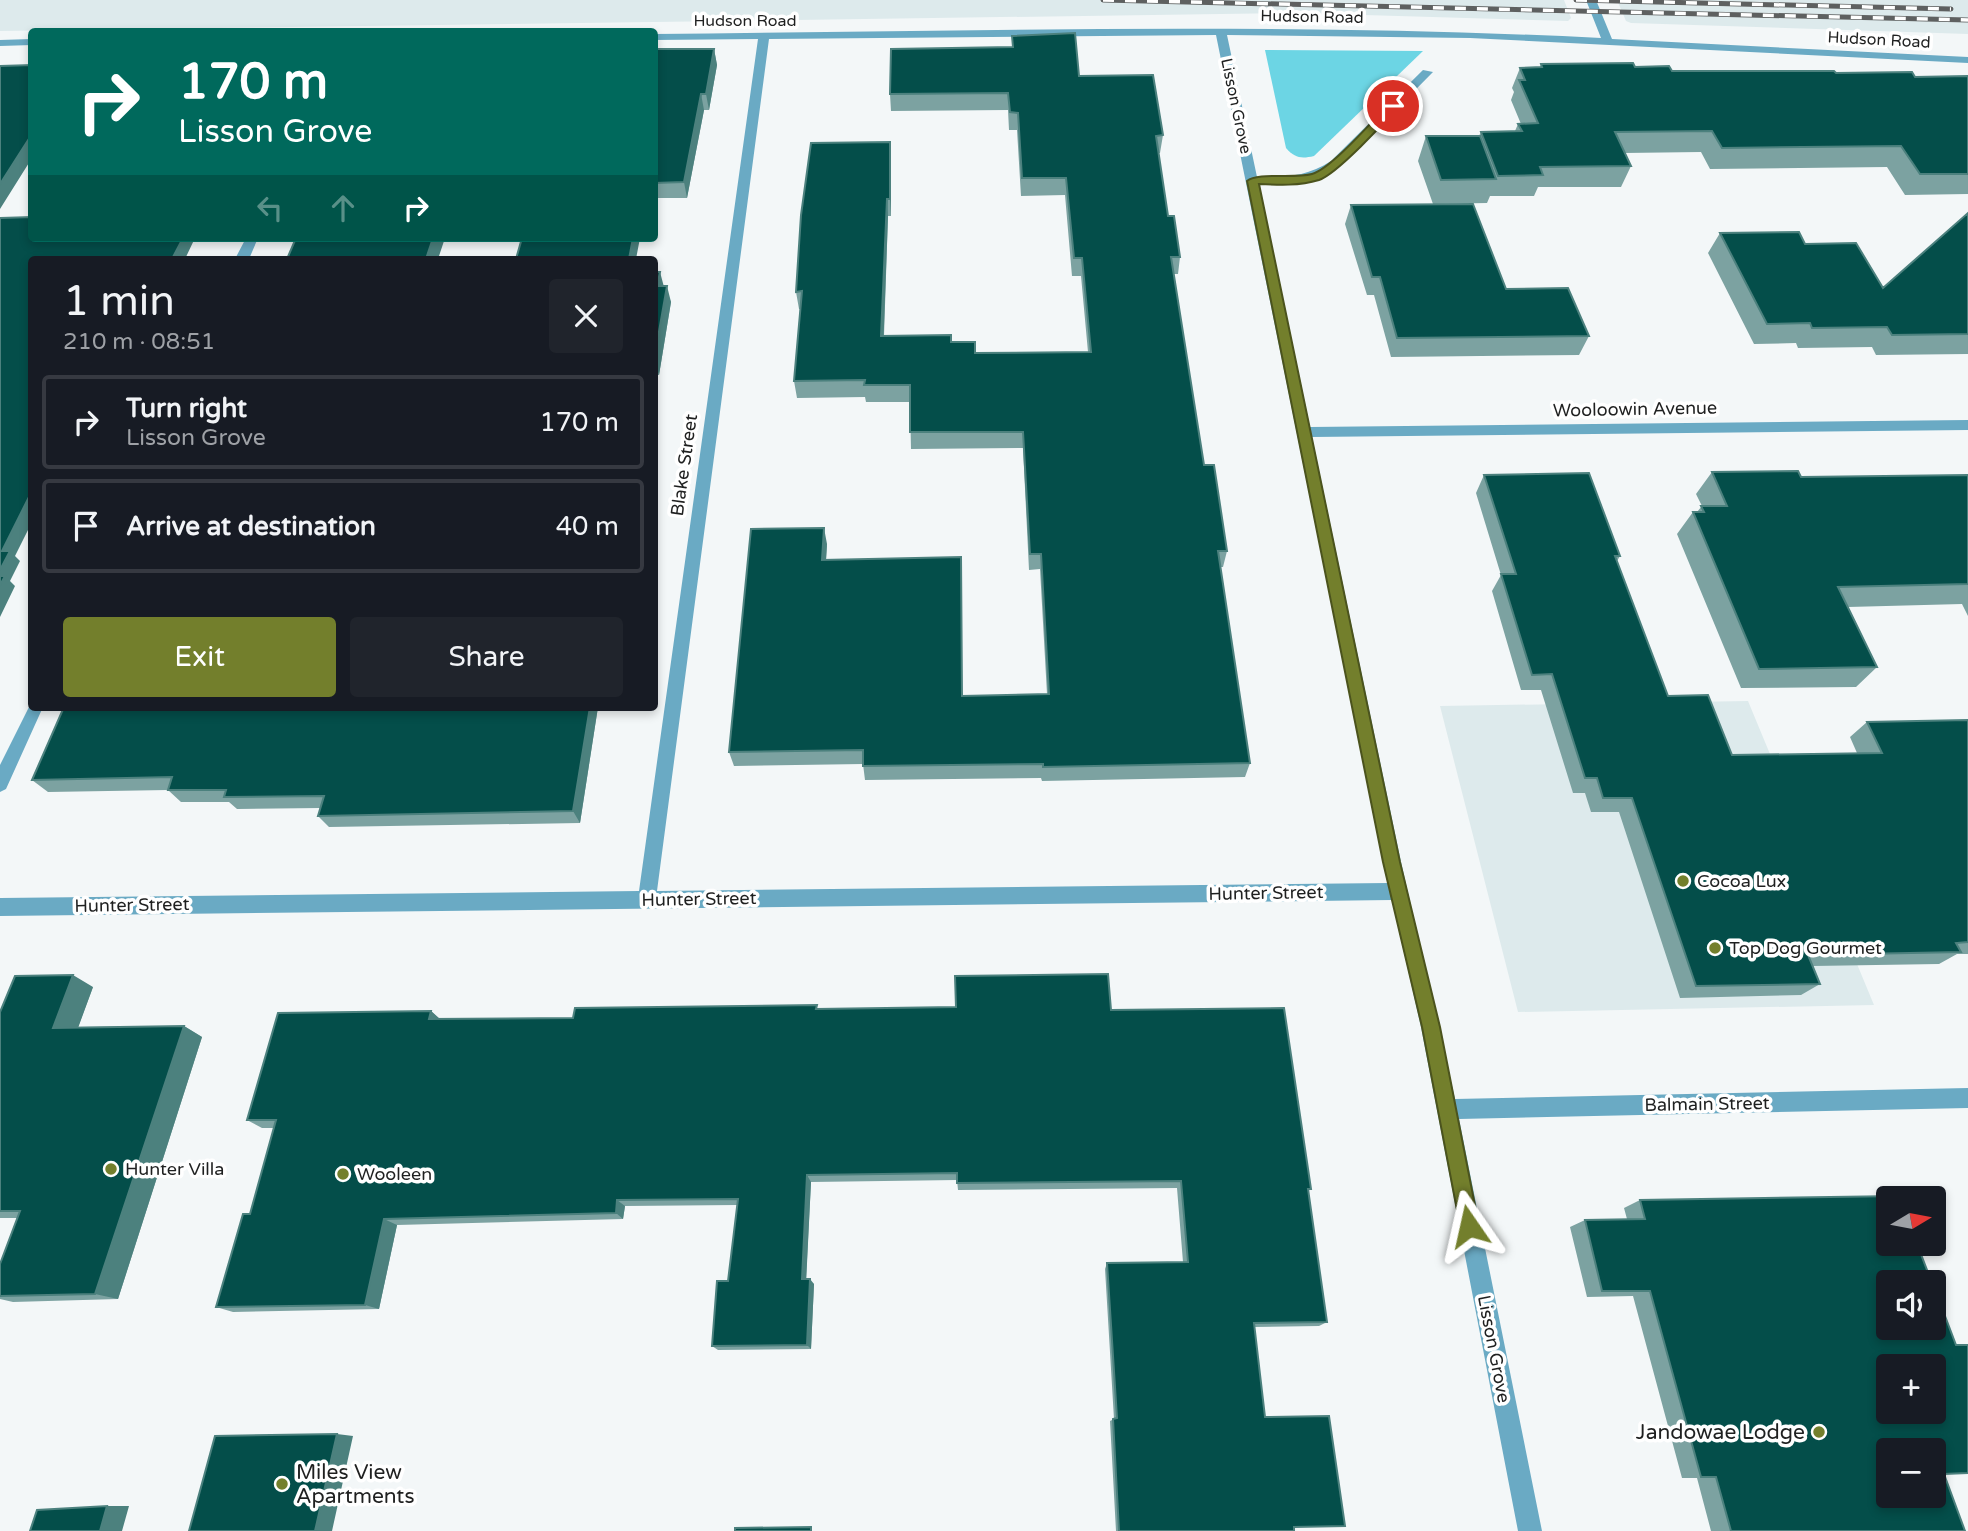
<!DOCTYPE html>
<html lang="en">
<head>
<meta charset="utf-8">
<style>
	body { margin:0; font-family:"Varela Round",sans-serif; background:#20242c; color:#f1f3f6; height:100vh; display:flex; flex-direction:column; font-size:26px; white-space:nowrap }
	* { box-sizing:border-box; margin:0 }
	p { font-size:23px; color:#9ea1a6 }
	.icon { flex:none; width:38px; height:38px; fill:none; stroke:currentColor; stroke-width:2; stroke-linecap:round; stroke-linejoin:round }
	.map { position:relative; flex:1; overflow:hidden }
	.sheet { position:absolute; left:28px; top:256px; width:630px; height:455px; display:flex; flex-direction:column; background:#171b24; border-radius:7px; box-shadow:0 4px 10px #0003 }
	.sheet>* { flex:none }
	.hud { position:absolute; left:28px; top:28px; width:630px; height:214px; border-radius:7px; box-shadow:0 4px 10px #0003; background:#00695c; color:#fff; overflow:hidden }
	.needle { width:46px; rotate:80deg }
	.fabs { position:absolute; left:1876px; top:1186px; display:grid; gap:14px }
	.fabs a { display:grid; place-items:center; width:70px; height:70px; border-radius:7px; background:#171b24; box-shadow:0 4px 10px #0003; font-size:35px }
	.pin { position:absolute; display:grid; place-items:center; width:60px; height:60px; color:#fff; margin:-30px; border:4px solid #fff; border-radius:50%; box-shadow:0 2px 7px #0007 }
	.me { position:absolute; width:77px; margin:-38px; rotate:349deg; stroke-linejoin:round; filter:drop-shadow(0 0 5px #0008) }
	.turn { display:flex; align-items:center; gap:24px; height:147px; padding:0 35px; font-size:32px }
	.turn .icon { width:91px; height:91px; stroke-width:2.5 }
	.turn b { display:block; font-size:49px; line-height:60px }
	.lanes { display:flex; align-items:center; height:66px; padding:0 35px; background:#0003; justify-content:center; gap:35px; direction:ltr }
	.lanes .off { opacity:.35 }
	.round { display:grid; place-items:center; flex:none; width:74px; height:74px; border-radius:7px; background:#20242c }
	.overview { display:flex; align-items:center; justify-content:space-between; height:119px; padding:0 35px }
	h1 { font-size:42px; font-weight:600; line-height:52px }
	.action { display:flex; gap:14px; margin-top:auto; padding:14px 35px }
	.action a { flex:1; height:80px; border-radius:7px; background:#737f2c; color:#fff; font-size:28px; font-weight:600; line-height:80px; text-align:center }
	.action a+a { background:#20242c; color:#f1f3f6 }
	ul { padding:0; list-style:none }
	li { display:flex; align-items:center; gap:21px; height:94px; margin:0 14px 10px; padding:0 21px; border:4px solid #363941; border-radius:7px }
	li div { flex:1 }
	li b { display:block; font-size:26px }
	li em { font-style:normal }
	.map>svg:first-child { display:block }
</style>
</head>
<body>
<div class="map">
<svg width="1968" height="1531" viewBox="0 0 1968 1531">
	<rect width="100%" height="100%" fill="#f3f7f8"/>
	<path fill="#ddeaec" d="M0 0H1564L1571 18 1568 21 1296 13 0 31Z
		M1617 0H1968V34L1631 23 1626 21Z
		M1748 701 1874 1005 1518 1012 1440 706Z"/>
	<path fill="#6cd5e4" d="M1265 50 1423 51 1314 156C1301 159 1295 158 1286 148Z"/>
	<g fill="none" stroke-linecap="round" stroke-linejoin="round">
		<path fill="#6aaac4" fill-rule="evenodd" d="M1586 0H1596L1612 39 1968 57V63L1470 38 1227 35 1257 177C1285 177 1307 177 1331 161L1423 70 1433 72 1339 167C1314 183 1288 185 1259 185L1310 427 1968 420V430L1312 437 1401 862 1455 1099 1968 1088V1108L1459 1119 1542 1531H1518L1421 1027 1392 900 0 916V898L639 891 758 39 654 40V34C970 31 1286 22 1601 38ZM1216 35 1388 883 657 891 769 39Z
			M32 39V45L0 46V40Z
			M246 238H258L249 259H235Z
			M32 701V707H43L6 789 0 792V765Z"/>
		<g stroke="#5e6060" stroke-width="5">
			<path id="rail" d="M1103 0 1968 20
				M1576 0 1951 9"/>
		</g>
		<use href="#rail" stroke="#fff" stroke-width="3.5" stroke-dasharray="11" stroke-linecap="butt"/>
	</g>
	<path fill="#7ca2a1" d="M1012 36 1079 76 1163 135 1160 153H1158L1168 216 1180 257 1178 274H1174L1204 465 1227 551 1223 567H1220L1250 763 1245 777 1042 781 1041 778 865 780 863 764 734 766 729 752 827 544 826 560 962 696 1047 694 1040 569 1029 570 1023 448 911 449 910 402H866L865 397 797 398 794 381 800 309H799L796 292 890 142 891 160V216H888L884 336 951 342 975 353 1088 352 1081 276H1072L1065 195 1021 196 1017 130H1009L1008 110 891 111 890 94 1012 47Z
		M654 49H714L717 65 709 110H704L687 198H654Z
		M1541 64 1635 67 1672 71 1836 73 1915 77 1968 76V194L1905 195 1887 167 1710 169 1701 152 1624 153 1631 166 1621 187H1538L1534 196H1490L1487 203 1433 204 1418 161 1426 136H1479L1481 132 1515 131 1518 124H1521L1511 100 1514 92 1512 88 1520 68H1540Z
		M1351 205 1506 289 1589 336 1579 355 1391 357 1374 295H1367L1345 224Z
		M1968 213V354L1876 355 1872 347 1798 348 1796 343 1754 344 1708 253 1720 233 1805 244 1883 288Z
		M654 272 663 286 671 302 659 375H654Z
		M1712 472 1801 477 1968 475V616L1962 604 1848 607 1877 667 1856 687 1741 688 1677 534 1693 512H1697L1702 506 1696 494Z
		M1484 475 1620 556 1617 561 1668 696 1732 755 1857 753 1850 737 1867 722 1968 720V954H1957L1939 964 1813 966 1820 984 1801 995 1680 998 1619 812H1591L1585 793H1573L1541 690H1521L1492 591 1501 575 1476 493Z
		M64 707H598L580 823 329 827 318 816 320 808 237 809 229 802H181L168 790 48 792 32 780Z
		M93 987 78 1027 184 1026 202 1037 118 1299 13 1302 0 1299V1264L17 1218H0V1012Z
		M818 1009 1111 1010 1311 1189 1308 1191 1327 1322 1319 1326 1254 1327 1265 1417 1294 1531H1116L1110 1421 1114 1419 1105 1269 1107 1263 1183 1262 1177 1188 958 1190 957 1180 811 1182 806 1279 814 1284 811 1349 718 1350 712 1346 728 1281 737 1205 625 1206 623 1219 397 1225 379 1309 233 1312 216 1307 250 1214 274 1128H262L247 1120 431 1011 440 1019 573 1018Z
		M1640 1200 1944 1474 1965 1531H1711L1697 1478H1682L1633 1296 1587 1297 1570 1227 1585 1220 1627 1219 1624 1208Z"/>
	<path fill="#4c817e" d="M714 49 717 65 709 110 706 94Z
		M701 94 704 110 687 198 684 182Z
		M32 134V158L0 209V184Z
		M890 142 891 160V216L890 199Z
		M887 199 888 216 883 353 881 336Z
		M183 238H195L185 259H172Z
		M433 238H445L438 259H426Z
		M633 238H640L636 259H629Z
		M660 272 664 287 657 286Z
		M667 286 671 302 659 375 654 360Z
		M32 491V522L15 556 20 561 10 581 15 586 0 617V570L2 551Z
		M824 528 827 544 825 576 822 560Z
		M590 707H598L580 823 573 811Z
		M73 975 93 987 74 1039 53 1028Z
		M431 1011 442 1021 429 1019Z
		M184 1026 202 1037 118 1299 95 1294Z
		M807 1175 811 1182 806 1284 802 1279Z
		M617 1200 625 1206 623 1219 616 1213Z
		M384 1219 397 1225 379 1309 365 1305Z
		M810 1279 814 1284 811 1349 807 1345Z
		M337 1434 353 1436 332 1531H315Z
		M107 1506H129L122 1531H100Z"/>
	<path fill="#044e4a" stroke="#4c817e" stroke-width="2" fill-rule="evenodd" d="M1075 33 1079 76 1153 75 1163 135 1156 136 1168 216H1174L1180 257H1171L1204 465H1214L1227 551H1218L1250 763 1043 767V764L863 766V750L729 752 751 529 824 528 822 560 961 557 962 696 1049 694 1041 554H1030L1023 432H910V385H864L865 380 794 381 802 291 796 292 801 215 811 143 890 142V199H887L881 336 951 335V342H975V353L1091 352 1082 258H1074L1066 178H1022L1018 113 1010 112 1008 93 890 94 891 49 1013 47 1012 36Z
		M654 49H714L706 94H701L684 182 654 183Z
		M1633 63 1635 67 1669 66 1672 71H1834L1836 73 1912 72 1915 77 1968 76V174H1920L1901 146 1722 148 1712 131 1615 132 1631 166 1540 167 1543 175 1498 176 1481 132 1522 131 1518 124 1538 123 1519 80H1525L1520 68 1542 67 1541 64Z
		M32 65V134L0 184V66Z
		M1426 136H1480L1496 179 1441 180Z
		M1473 204 1506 289 1568 288 1589 336 1397 338 1380 277H1372L1351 205Z
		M1968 213V334L1892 335 1887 327 1812 328 1810 323 1767 324 1720 233 1799 232 1805 244 1856 243 1883 288Z
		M32 217V238H183L172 259H32V491L2 551H10L0 570V218Z
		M296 238H433L426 259H287Z
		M522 238H633L629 259H516Z
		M654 272H660L657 286H667L654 360Z
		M1798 471 1801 477 1968 475V584L1838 587 1877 667 1759 669 1693 512H1704L1701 506H1727L1712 472Z
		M1589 473 1620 556H1615L1668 696 1708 695 1732 755 1882 753 1867 722 1968 720V942L1956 943 1961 952 1808 955 1820 984 1696 986 1632 798H1603L1597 778H1585L1552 674 1532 675 1501 574H1516L1484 475Z
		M0 576H5L0 585Z
		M64 707H590L573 811 318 816 324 796 224 797 226 790H168L172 777 32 780Z
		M1108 974 1111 1010 1284 1008 1311 1189H1308L1327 1322 1254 1323 1265 1417 1329 1416 1345 1526 1294 1527V1531H1119L1113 1419 1117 1418 1107 1263 1188 1262 1181 1181 957 1183V1173L807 1175 802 1279H810L807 1345 712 1346 717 1281H728L738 1199 617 1200 616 1213 384 1219 365 1305 216 1307 243 1214H250L276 1120H247L278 1013 431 1011 429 1019 573 1018 575 1008 817 1005 816 1009 956 1007 955 976Z
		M73 975 53 1028 184 1026 95 1294 0 1296V1264L20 1211H0V1012L15 976Z
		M1899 1196 1900 1199H1888V1244H1917L1932 1283H1888V1328H1934V1287L1956 1345H1968V1473L1944 1474 1965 1531H1731L1716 1477H1701L1650 1291H1602L1585 1220 1645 1219 1640 1200ZM1888 1367H1934V1412H1888ZM1888 1451H1934V1496H1888Z
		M337 1434 315 1531H189L215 1436Z
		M107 1506 100 1531H30L37 1510Z
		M811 1527V1531H735V1528Z"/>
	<path fill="#737f2c" stroke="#4b531d" stroke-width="2" d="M1390 103 1399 106C1385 122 1337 174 1319 180 1299 186 1279 185 1259 184L1400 862 1440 1027 1479 1226 1476 1233 1469 1236 1463 1233 1460 1226 1422 1027 1383 862 1247 181C1258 172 1294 179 1312 174 1332 168 1373 120 1390 103Z"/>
	<g fill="#737f2c" stroke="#fff" stroke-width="2.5">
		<circle cx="1683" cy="881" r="7"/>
		<circle cx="1715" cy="948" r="7"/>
		<circle cx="111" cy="1169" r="7"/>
		<circle cx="343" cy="1174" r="7"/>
		<circle cx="1819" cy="1432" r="7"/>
		<circle cx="282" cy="1484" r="7"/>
	</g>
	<g text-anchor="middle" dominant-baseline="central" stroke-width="7" stroke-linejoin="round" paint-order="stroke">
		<g font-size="16" fill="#1f2020" stroke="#fff">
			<text transform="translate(1312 17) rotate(1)">Hudson Road</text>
			<text x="745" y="21">Hudson Road</text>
			<text transform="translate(1879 40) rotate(3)">Hudson Road</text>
			<text transform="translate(1236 106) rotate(78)">Lisson Grove</text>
		</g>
		<g font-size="18" fill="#1f2020" stroke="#fff">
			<text transform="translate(1635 409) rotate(-1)">Wooloowin Avenue</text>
			<text transform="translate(684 465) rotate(-82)">Blake Street</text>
			<text transform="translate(1266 893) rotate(-1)">Hunter Street</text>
			<text transform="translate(699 899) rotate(-1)">Hunter Street</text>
			<text transform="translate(132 905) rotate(-1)">Hunter Street</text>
			<text transform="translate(1707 1104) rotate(-1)">Balmain Street</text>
			<text transform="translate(1494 1349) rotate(79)">Lisson Grove</text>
		</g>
		<g font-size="18" fill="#1f2020" stroke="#fff" text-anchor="start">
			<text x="1697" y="881">Cocoa Lux</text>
			<text x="1729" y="948">Top Dog Gourmet</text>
			<text x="125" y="1169">Hunter Villa</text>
			<text x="357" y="1174">Wooleen</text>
		</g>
		<g font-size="21" fill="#1f2020" stroke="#fff" text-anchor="end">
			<text x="1805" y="1432">Jandowae Lodge</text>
			<text x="296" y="1472" text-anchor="start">Miles View<tspan x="296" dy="24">Apartments</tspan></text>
		</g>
	</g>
</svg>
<div class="fabs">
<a><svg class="needle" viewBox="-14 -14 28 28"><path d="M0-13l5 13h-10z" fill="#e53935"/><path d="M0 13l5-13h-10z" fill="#9ea1a6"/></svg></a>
<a><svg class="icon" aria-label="sound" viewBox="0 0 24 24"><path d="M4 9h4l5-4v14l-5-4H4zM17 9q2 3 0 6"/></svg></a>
<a>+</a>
<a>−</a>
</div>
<div class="pin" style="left:1393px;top:106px;background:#d93025"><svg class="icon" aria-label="arrive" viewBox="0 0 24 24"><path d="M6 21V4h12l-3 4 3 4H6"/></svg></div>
<svg class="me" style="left:1469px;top:1226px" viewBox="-20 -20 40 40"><path d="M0-17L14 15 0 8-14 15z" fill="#737f2c" stroke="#fff" stroke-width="4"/></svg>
<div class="hud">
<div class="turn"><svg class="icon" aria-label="right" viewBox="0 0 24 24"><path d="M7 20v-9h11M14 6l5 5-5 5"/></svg><div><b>170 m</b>Lisson Grove</div></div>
<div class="lanes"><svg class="icon off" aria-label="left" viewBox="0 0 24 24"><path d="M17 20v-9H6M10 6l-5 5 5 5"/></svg><svg class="icon off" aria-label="ahead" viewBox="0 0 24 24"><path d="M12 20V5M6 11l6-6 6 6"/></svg><svg class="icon" aria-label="right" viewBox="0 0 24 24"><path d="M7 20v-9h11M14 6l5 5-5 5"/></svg></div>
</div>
<section class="sheet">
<div class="overview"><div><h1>1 min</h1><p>210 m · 08:51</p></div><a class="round"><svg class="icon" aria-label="close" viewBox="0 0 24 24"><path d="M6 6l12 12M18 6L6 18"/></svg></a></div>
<ul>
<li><svg class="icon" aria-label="right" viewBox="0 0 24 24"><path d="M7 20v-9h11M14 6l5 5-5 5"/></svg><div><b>Turn right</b><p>Lisson Grove</p></div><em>170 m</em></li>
<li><svg class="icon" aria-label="arrive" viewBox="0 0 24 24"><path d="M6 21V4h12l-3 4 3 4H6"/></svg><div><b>Arrive at destination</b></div><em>40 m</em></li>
</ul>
<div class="action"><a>Exit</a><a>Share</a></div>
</section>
</div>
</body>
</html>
